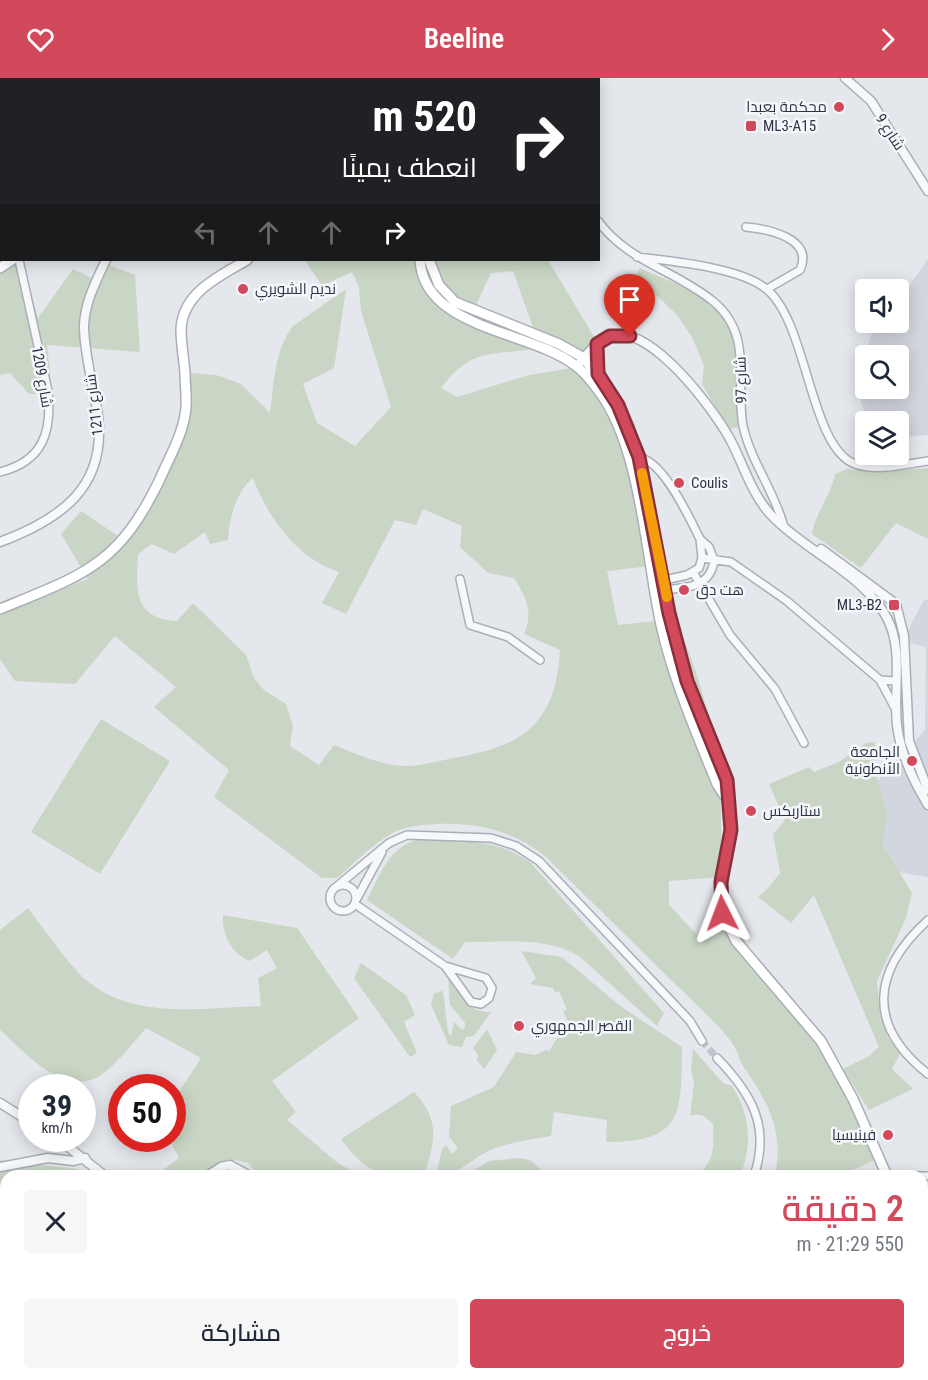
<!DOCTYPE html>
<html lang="ar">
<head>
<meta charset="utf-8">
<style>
	body { margin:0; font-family:"Roboto Condensed",Cairo,sans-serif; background:#f6f6f7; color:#1f2937; direction:rtl; height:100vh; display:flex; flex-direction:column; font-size:22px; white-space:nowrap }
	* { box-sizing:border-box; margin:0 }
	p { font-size:20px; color:#747a83 }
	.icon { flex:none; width:33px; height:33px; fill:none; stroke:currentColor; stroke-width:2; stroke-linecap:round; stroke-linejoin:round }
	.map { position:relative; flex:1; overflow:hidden; direction:ltr }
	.panel { position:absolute; left:0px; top:1092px; width:928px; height:210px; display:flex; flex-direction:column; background:#fff; border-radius:18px 18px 0 0; box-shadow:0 3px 15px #0003; direction:rtl }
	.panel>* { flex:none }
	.banner { position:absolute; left:0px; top:0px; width:600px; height:183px; box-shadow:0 3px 15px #0003; direction:rtl; background:#202124; color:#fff; overflow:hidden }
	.controls { position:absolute; left:855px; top:201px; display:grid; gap:12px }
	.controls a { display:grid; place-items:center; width:54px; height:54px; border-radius:6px; background:#fff; box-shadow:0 3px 15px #0003; font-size:30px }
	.speed { position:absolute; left:18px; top:996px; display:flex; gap:12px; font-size:30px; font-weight:700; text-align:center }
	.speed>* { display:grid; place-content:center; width:78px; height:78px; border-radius:50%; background:#fff; box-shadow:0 3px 15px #0003; line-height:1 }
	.speed small { font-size:15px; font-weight:400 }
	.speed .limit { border:9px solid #d22; background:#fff; color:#111 }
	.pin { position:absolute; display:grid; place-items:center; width:51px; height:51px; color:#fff; margin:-62px -26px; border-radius:50% 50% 50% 0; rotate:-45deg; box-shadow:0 0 6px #0007 }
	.pin .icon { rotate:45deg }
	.me { position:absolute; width:66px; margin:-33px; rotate:357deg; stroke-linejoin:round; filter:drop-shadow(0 0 4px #0008) }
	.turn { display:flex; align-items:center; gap:21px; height:126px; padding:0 24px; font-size:27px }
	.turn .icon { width:78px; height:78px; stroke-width:2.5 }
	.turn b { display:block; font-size:42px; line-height:51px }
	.lanes { display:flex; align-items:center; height:57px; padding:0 24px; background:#0003; justify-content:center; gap:30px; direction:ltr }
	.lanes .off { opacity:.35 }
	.round { display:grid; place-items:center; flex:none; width:63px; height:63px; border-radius:6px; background:#f6f6f7 }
	.head { display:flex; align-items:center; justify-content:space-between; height:102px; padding:0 24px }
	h1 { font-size:36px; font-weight:600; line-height:45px; color:#d1495b }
	.action { display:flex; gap:12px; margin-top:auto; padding:12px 24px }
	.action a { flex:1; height:69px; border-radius:6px; background:#d1495b; color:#fff; font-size:24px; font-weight:600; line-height:69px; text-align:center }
	.action a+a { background:#f6f6f7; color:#1f2937 }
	header { display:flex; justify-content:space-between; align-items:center; height:78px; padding:0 24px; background:#d1495b; color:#fff; font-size:27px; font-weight:600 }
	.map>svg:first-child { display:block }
</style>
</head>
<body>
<header><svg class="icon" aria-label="forward" viewBox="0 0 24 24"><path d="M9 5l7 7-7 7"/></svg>Beeline<svg class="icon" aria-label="heart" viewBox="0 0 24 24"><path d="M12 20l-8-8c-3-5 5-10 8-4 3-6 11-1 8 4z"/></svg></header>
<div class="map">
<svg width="928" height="1302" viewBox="0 0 928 1302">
	<rect width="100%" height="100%" fill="#e4e7ec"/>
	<path fill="#d2d6de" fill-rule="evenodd" d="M928 181V357L906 359 899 355 898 344 868 342 858 316 870 259 881 245 898 244 899 222ZM866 278H898V310H866Z
		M924 522H928V799L890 793 874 752 867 714 925 652 926 569 909 565 906 556Z"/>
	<path fill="#c9d6c5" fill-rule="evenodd" d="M17 182H22L38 240 73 191 98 203 109 187 135 197 140 274 47 267 52 315 29 316 10 295 0 297V195Z
		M305 182H548L599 267 611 309 635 346 659 487 607 493 618 547 675 541C713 624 727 709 719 799L669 803V827L698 858 734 845 749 870 793 921 881 1079 840 1098H775C784 1053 769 1026 745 991 740 985 739 976 735 970 731 962 724 955 718 948L545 778C511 752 477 744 436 746 420 747 405 748 391 756 371 767 354 786 337 800H322L214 719 229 692 154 629 176 609 115 558 75 606 15 603 0 581V536L88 501 61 456 81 433 124 462C160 407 196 365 189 295L216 297 241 306 270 335C274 305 274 273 293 248L346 211 334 290 303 306 317 345 355 368 391 329 361 233 359 209 352 194 322 208ZM513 193 540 269 572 290 529 297 457 319 441 310C469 273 487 276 530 272L470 240 491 195ZM253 400C267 439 299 482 339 494L322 525 346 536 395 442 416 447 423 431 462 448 460 469 488 495 514 500C526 519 534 534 524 556L560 572C556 646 523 668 454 680 439 683 424 687 409 688 384 689 357 676 334 667L319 687 290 668 293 648 286 626 264 612 254 600 246 577 193 525 177 543C133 541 136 512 138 476L152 466 174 476 205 454 210 466 228 462C229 440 236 414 253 400Z
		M640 190C658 199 678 205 695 215 749 246 735 297 738 349L728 351 702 306 704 288 692 259 677 237 636 197Z
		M928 390V461L896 445 861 490 812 456C815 435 831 418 835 396L847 391 872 394Z
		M101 641 170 683 100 796 31 754Z
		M875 664V692L887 737 882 766 912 815 906 840 877 903 880 936 888 960 901 974 892 991 913 1011 869 1032 843 991 869 978 879 969 814 817 791 845 758 819 768 810 780 795 773 756 785 742 769 706 809 689 814 694 839 684 866 665Z
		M423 761C462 763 497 761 530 784L664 935 657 948 579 878C548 859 508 864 472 864H465L453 881 367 822C381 795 390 765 423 761Z
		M28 830C44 851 59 873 77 893 123 944 200 930 261 928L258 900 277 890 267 872 249 883C231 874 222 858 223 837L297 850 359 940 272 1003 296 1034 287 1042 339 1086 362 1098H259L248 1085 235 1082 212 1098H160L159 1095 179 1080 169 1061 172 1060 173 1023 201 980 146 950C134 964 122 979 109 991 69 1027 28 977 0 952V852Z
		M521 873 562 879 620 928 682 969C681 1036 684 1064 606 1064L607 1042 554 1034 551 1058C532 1061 513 1064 495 1070 474 1078 458 1098 436 1098L442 1071 446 1067 452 1076 458 1070 449 1059 451 1028 494 1009 516 974 535 977 546 972 549 973 568 943 563 933 567 932 559 913 555 915 553 910 530 906 536 900Z
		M361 885 406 917 415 937 404 944 417 975 410 979 354 900Z
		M448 899C466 912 460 934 491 934L474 958 466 959 462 969 449 967 431 927 434 915 443 913 448 954 451 958 454 944 462 952 465 950V945L450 927Z
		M487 951 497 972 484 991 476 981 479 979 473 970Z
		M693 971 723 1005 732 1008C750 1036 753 1067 740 1098H694C715 1087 714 1068 713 1046 705 1039 701 1034 690 1038L694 1005 691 991Z
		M414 1014C441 1043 435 1063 424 1098 380 1098 369 1098 341 1061Z
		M519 1080 530 1082 548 1098H464L489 1083Z
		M0 1082 77 1091 92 1098H6V1284L2 1278 0 1279Z
		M14 1296H393L394 1302H18Z
		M435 1296H586L590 1302H417Z
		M646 1296H776L779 1302H648Z"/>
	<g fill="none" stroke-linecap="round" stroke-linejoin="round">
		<path stroke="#bfc3cb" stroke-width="7" stroke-dasharray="7 3.5" stroke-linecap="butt" d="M702 963 717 980"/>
		<g stroke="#a9aeb7" stroke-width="10">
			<path id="minor" d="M103 0V2
				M555 2V0
				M598 143C628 184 677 193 714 224 754 258 735 304 743 348 751 384 775 414 784 449
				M746 149C767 151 815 160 800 192L767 211
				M637 179C671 183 738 189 765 210 808 242 809 369 855 386 877 394 905 386 928 383
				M635 380C660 375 690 441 700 461L702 480 699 490 687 497 660 503
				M0 394C44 383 52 353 48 313L19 182
				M702 480 731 484 787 523 880 602 896 632
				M693 494 730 557 775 611 804 665
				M460 501 470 547 508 559 540 582
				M660 512C683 510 711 511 714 482L709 469 700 461
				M880 602 896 603
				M330 820a13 13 0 1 1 26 0a13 13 0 1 1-26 0Z
				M336 809 389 765 407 757 491 760 516 768 539 783 690 943 702 963
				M356 822 382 774
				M355 826 445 888
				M928 842C872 893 866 947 928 996
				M445 888 486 900 492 910 489 920 481 926 471 924Z
				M717 980C751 1015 771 1048 754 1098
				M911 1098H928
				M14 1296 18 1302"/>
		</g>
		<g stroke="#a9aeb7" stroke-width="11">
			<path id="tertiary" d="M845 0 871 23 928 113
				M577 288C586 278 596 263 610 258 650 244 715 333 731 363 744 388 752 417 772 438 805 473 865 497 887 540 904 572 893 612 897 647 900 674 914 704 928 727
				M0 464C59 442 107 410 98 338 94 308 84 278 84 247 85 224 97 201 106 182
				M821 471 896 526 904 558 909 663 928 712
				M0 1025 32 1045
				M57 1060 105 1098
				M0 1089 48 1080 73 1083 85 1080
				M207 1098 221 1089 230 1087 250 1098
				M0 1128 6 1131
				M438 1302 457 1296
				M793 1302 794 1296"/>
		</g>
		<g stroke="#a9aeb7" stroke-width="12">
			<path id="secondary" d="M275 0 276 2
				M365 0 366 2
				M403 0V2
				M412 0V2
				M420 182C424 252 531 252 576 288 584 294 592 304 598 312 641 367 646 479 661 547 673 601 696 654 717 706L728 723
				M429 182 439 207 455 224 559 266 584 280 618 327 639 379 669 535 687 603 727 702 731 752 721 803 722 835 736 863 821 963 853 1021 887 1098
				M0 190 12 182
				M597 266 598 296
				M0 531C85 496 118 488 160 401 169 380 181 360 185 337 188 324 185 310 185 296 184 281 181 266 181 251 183 214 220 198 247 182
				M922 1175 928 1201 922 1219
				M893 1302 895 1296"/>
		</g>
		<use href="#minor" stroke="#f7f8fa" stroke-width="7"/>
		<use href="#tertiary" stroke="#f7f8fa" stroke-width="8"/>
		<use href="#secondary" stroke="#fff" stroke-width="9"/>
	</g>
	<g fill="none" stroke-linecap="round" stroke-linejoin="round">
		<g stroke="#882f3b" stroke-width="15">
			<path id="route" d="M630 258H610L597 266 598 296 618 327 639 379 669 535 687 603 727 702 731 752 721 804 722 835"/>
		</g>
		<use href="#route" stroke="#d1495b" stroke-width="10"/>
		<path stroke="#f59e0b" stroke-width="10" d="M642 395 667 519"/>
	</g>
	<g fill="#d1495b" stroke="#f4f6f9" stroke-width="2">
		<circle cx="839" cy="29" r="6"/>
		<rect x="745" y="42" width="12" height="12" rx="3"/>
		<circle cx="243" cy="211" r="6"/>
		<circle cx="679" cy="405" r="6"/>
		<circle cx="684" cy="512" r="6"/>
		<rect x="888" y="521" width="12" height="12" rx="3"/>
		<circle cx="912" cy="683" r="6"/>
		<circle cx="751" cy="733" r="6"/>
		<circle cx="519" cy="948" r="6"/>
		<circle cx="888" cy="1057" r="6"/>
	</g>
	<g text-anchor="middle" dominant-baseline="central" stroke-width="5" stroke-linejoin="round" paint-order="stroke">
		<g font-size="15" fill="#2b3445" stroke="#f4f6f9" text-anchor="start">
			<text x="827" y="29" text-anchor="end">محكمة بعبدا</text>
			<text x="763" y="48">ML3-A15</text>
			<text x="255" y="211">نديم الشويري</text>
			<text x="691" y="405">Coulis</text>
			<text x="696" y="512">هت دق</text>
			<text x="882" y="527" text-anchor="end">ML3-B2</text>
			<text x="900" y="674" text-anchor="end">الجامعة<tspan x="900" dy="17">الأنطونية</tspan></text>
			<text x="763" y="733">ستاربكس</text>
			<text x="531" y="948">القصر الجمهوري</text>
			<text x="876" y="1057" text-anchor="end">فينيسيا</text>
		</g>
		<g font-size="15" fill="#2b3445" stroke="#f4f6f9">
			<text transform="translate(890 54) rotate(57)">شارع 9</text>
			<text transform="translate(42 299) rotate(80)">شارع 1209</text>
			<text transform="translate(741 302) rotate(-91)">شارع 97</text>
			<text transform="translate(94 327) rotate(-97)">شارع 1211</text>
		</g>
	</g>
</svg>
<div class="controls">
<a><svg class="icon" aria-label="sound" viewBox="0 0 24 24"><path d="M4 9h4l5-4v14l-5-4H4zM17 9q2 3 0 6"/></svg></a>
<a><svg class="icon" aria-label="search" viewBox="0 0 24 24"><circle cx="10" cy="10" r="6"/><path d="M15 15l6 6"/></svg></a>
<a><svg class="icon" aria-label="layers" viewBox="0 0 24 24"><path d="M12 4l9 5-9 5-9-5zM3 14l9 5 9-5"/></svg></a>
</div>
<div class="speed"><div>39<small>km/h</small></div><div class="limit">50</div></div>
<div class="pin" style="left:630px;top:258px;background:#d93025"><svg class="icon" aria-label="arrive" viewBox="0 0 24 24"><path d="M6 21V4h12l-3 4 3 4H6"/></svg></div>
<svg class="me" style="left:722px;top:835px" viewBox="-20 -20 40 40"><path d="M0-17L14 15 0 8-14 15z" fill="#d1495b" stroke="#fff" stroke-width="4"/></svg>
<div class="banner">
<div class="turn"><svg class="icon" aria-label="right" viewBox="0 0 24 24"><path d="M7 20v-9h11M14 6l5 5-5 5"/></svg><div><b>520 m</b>انعطف يمينًا</div></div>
<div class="lanes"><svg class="icon off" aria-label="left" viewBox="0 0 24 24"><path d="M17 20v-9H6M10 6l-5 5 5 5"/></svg><svg class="icon off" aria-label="ahead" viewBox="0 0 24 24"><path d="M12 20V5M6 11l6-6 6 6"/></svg><svg class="icon off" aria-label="ahead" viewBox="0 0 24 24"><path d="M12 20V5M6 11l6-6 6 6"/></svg><svg class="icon" aria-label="right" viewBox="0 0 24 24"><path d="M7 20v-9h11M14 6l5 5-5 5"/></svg></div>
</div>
<section class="panel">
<div class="head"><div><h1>2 دقيقة</h1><p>550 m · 21:29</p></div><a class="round"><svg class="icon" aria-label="close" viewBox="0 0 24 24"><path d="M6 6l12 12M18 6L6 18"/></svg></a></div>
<div class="action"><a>خروج</a><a>مشاركة</a></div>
</section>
</div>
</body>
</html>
